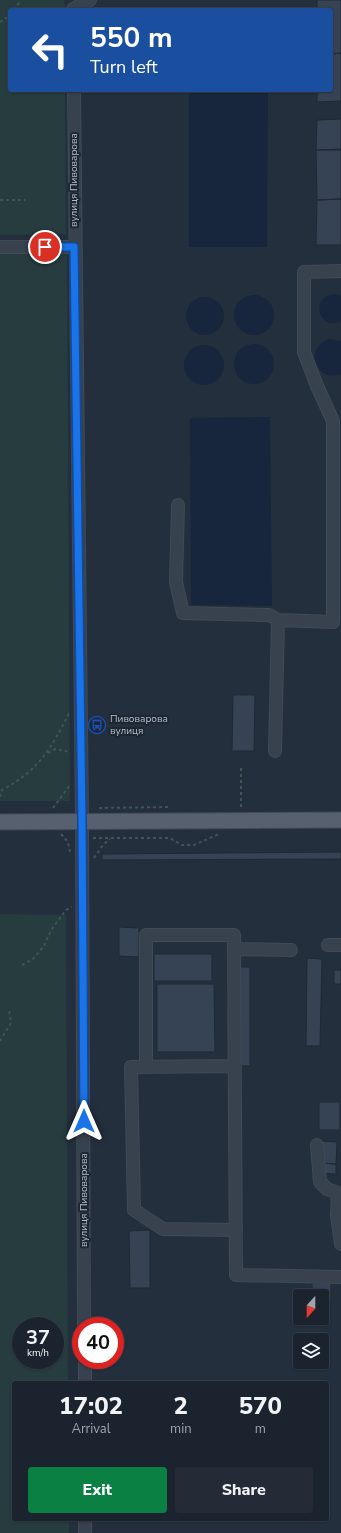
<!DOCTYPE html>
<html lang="en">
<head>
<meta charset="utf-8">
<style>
	body { margin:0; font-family:"Nunito Sans",sans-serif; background:#242b36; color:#f1f3f6; height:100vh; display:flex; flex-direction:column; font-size:15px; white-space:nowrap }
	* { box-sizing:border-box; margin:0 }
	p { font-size:13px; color:#a0a4aa }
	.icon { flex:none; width:22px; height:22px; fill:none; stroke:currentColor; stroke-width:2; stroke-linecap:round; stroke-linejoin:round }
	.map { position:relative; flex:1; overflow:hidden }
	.drawer { position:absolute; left:12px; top:1381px; width:317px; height:140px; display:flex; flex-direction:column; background:#1b232e; border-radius:4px; box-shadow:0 1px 3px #0004,0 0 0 1px #39404a }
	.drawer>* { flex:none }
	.banner { position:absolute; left:8px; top:8px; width:325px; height:84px; border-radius:4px; box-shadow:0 1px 3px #0004,0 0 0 1px #39404a; background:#1a4fa0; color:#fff; overflow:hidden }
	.needle { width:26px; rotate:201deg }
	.controls { position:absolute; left:293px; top:1289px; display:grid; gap:8px }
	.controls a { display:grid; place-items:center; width:36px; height:36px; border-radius:4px; background:#1b232e; box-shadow:0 1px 3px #0004,0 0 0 1px #39404a; font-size:20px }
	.speed { position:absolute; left:12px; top:1317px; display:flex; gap:8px; font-size:20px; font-weight:700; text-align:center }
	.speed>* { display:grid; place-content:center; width:52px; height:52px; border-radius:50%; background:#1b232e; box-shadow:0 1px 3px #0004,0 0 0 1px #39404a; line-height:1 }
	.speed small { font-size:10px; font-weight:400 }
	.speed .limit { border:6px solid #d22; background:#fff; color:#111 }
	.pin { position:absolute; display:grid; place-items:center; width:34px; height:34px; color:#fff; margin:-17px; border:2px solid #fff; border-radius:50%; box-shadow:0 1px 4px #0007 }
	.me { position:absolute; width:44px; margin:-22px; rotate:0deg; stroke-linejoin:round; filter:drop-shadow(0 0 3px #0008) }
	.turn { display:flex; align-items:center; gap:14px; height:84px; padding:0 16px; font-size:18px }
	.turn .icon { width:52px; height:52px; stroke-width:2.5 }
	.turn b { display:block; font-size:28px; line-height:34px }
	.eta { display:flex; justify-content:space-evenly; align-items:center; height:68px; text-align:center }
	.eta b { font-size:24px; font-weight:800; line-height:28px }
	.action { display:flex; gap:8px; margin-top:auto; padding:8px 16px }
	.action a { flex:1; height:46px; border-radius:4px; background:#0b8043; color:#fff; font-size:16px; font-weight:800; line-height:46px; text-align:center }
	.action a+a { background:#242b36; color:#f1f3f6 }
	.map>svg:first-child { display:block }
</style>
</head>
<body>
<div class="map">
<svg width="341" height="1533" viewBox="0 0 341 1533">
	<rect width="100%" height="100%" fill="#242f3e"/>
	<path fill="#263c3f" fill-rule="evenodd" d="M0 0H64L65 10H10V90H65L66 234 0 235Z
		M0 253H67L70 801H0Z
		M0 914 66 915 68 1383H14V1519H69V1533H0ZM21 1326H55V1360H21Z"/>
	<path fill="#17263c" d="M189 90H268L267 247H189Z
		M335 294 341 296V321C319 332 308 296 335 294Z
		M234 315a20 20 0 1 1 40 0a20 20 0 1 1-40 0Z
		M186 316a19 19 0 1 1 38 0a19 19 0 1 1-38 0Z
		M329 339 341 341V374C317 384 302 348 329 339Z
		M234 364a20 20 0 1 1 40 0a20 20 0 1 1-40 0Z
		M184 365a20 20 0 1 1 40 0a20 20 0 1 1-40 0Z
		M270 417 272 606 191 605 190 418Z"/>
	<path fill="#364354" stroke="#1f2835" d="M317 0H341V53L331 54V10H317Z
		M341 53V101L317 102V90H331V54Z
		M341 119V149L316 150 317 120Z
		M316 150H341V199L317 200Z
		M341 199V245H316L317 200Z
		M233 695H255L254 751H232Z
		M341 852V859L102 860V854Z
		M119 927 139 928V957L119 956Z
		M154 954H212V981H154Z
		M307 958 322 959 320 1046H306Z
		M240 967H250V1066H240Z
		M334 970H341V984H334Z
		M157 984H214L215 1052H157Z
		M319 1102H340V1130H319Z
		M322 1141 337 1142 336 1164 321 1163Z
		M321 1163 336 1164V1174L320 1173Z
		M150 1230V1288H130L129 1231Z
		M312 1283H331V1303H322V1296H312Z"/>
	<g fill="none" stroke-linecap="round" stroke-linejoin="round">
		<g stroke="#414a57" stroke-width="14">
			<path id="minor" d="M73 9 90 0
				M74 90 82 822 84 1326
				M0 247H74
				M178 505 176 582 183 613 269 615 278 620
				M275 751 278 620 333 622V421L317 386 304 352V272L341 271
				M328 945H341
				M291 950 234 949 236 1275 341 1277
				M234 1066 131 1067 134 1210 163 1229 236 1230
				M146 1067V935H234V949
				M317 1145 320 1182 327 1189 338 1193 337 1215 341 1244
				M85 1360V1383
				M85 1519V1533"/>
		</g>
		<g stroke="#414a57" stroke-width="17">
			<path id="major" d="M0 822 341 820"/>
		</g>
		<path stroke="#3f5557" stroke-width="2" stroke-dasharray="3 3" stroke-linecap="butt" d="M14 10 21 0
			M0 22 10 16
			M0 200H25
			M48 753 55 749 66 751 70 754
			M241 768V807
			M0 797 2 790C39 770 51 749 69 713
			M53 808 70 785
			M99 808 169 807
			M61 834 68 842 70 852
			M93 838H170L182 845H194L219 834
			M94 858 103 845 110 839
			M22 965 33 959 44 946 51 930 66 910 72 907
			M0 1041 11 1023 9 1010"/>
		<use href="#minor" stroke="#38414e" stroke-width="12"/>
		<use href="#major" stroke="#56606e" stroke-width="15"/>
	</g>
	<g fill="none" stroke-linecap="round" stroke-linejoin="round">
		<g stroke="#114b97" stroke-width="10">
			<path id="route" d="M45 247H74L82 822 84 1121"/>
		</g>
		<use href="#route" stroke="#1a73e8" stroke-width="7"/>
	</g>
	<defs>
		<g id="bus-ring" transform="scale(0.9)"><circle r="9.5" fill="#1d2633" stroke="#1a4fb4" stroke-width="1.5"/><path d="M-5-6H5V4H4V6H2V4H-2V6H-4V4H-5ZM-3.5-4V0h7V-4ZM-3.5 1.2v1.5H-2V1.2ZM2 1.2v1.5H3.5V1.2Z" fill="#1a4fb4"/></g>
	</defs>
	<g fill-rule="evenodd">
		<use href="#bus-ring" x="97" y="725"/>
	</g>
	<g text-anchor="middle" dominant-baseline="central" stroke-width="4" stroke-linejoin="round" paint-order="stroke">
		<g font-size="10" fill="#b4bcc9" stroke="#1d2633">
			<text transform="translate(74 180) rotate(-90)">вулиця Пивоварова</text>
			<text transform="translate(84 1200) rotate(-90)">вулиця Пивоварова</text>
		</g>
		<g font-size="10" fill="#b4bcc9" stroke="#1d2633" text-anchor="start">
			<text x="110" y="719">Пивоварова<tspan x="110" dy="12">вулиця</tspan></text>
		</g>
	</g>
</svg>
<div class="controls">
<a><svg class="needle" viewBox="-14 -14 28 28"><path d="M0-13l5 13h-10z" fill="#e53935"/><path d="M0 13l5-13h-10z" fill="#a0a4aa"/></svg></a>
<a><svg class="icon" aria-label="layers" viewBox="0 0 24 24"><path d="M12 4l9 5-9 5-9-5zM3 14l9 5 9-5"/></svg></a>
</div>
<div class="speed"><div>37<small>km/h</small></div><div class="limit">40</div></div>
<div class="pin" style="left:45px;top:247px;background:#d93025"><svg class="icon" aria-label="arrive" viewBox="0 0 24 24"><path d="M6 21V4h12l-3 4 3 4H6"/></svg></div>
<svg class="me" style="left:84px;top:1121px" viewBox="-20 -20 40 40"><path d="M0-17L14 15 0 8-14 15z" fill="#1a73e8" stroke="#fff" stroke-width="4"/></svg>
<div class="banner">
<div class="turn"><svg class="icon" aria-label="left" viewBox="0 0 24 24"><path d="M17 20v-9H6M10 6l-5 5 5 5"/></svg><div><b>550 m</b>Turn left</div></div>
</div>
<section class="drawer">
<div class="eta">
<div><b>17:02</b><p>Arrival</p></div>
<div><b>2</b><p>min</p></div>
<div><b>570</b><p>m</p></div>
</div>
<div class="action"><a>Exit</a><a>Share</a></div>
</section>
</div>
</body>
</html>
